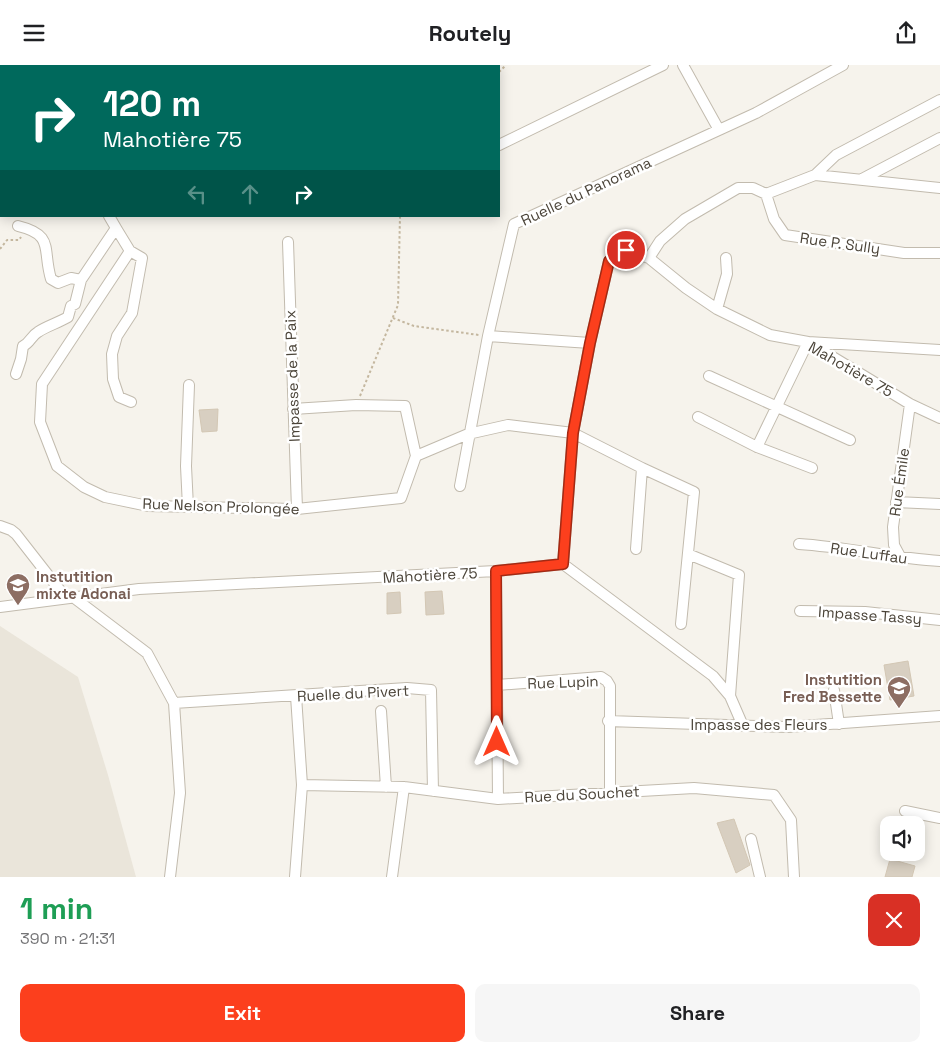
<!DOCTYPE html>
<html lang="en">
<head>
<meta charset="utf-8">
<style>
	body { margin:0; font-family:"Space Grotesk",sans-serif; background:#f6f6f6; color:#202124; height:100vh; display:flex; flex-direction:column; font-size:19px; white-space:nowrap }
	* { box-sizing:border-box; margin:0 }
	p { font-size:16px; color:#757577 }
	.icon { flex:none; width:28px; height:28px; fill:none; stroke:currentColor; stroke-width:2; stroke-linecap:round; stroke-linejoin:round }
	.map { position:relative; height:812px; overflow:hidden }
	.sheet { display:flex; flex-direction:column; background:#fff; flex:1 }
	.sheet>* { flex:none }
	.banner { position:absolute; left:0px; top:0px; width:500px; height:152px; box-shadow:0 2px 12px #0003; background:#00695c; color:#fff; overflow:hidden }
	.tools { position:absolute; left:880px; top:751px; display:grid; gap:10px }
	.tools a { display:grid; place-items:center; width:45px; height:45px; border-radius:10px; background:#fff; box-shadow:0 2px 12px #0003; font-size:25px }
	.pin { position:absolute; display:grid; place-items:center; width:42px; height:42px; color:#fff; margin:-21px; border:2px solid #fff; border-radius:50%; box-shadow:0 1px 5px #0007 }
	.me { position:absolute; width:55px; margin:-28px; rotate:0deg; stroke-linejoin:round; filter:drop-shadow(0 0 4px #0008) }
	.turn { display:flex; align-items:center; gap:18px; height:105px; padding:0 20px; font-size:22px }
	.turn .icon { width:65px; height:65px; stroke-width:2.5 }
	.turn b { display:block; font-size:35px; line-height:42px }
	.lanes { display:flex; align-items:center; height:48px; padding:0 20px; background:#0003; justify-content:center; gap:25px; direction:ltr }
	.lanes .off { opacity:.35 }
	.round { display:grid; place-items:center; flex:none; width:52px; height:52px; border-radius:10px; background:#f6f6f6 }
	.summary { display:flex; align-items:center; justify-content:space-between; height:85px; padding:0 20px }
	h1 { font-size:30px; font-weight:800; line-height:38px; color:#1e9e55 }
	.button { display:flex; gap:10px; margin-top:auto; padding:10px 20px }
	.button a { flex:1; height:58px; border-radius:10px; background:#fc3f1d; color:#fff; font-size:20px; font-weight:800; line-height:58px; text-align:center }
	.button a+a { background:#f6f6f6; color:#202124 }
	header { display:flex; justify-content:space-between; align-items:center; height:65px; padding:0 20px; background:#fff; font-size:22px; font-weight:800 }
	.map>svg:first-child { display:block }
</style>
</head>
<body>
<header><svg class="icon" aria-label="menu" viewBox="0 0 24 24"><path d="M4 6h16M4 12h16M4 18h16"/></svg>Routely<svg class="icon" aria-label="share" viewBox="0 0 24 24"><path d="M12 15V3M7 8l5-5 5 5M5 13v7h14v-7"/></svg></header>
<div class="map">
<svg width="940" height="812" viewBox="0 0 940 812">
	<rect width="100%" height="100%" fill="#f6f3ec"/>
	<path fill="#eae5da" d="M0 561 78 612 108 710 136 812H0Z"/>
	<path fill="#d8cfc1" stroke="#d3c7b4" d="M218 344 217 366 202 367 199 345Z
		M442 526 444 549 426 550 425 527Z
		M400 527 401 548 387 549V528Z
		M908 596 914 631 890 635 884 600Z
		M734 754 750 800 736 808 717 758Z
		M890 794 915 801 912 812H885Z"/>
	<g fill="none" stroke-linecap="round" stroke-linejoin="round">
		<g stroke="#c2bbae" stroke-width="12">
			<path id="minor" d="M87 0 88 1
				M683 0 719 65
				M499 80 663 0
				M0 99H1
				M815 110 836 90 940 35
				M862 114 940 73
				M766 129 774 154 785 170 904 188H940
				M116 163 130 186 142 193 132 248 117 271 112 289 113 314 119 332 131 337
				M288 177 297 444
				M130 186 42 319 40 357 57 401 84 422 105 432 148 441 297 444 401 433 416 391 405 341 356 340 293 344
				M649 193 660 176 685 154 738 123H753L766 129 815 110 940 123
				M81 215 116 163 109 151
				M717 244 727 209 726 193
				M488 271 590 278
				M16 309 21 294 23 281C30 278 31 271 38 267 47 261 58 258 68 252L71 241 75 239 81 215 71 213 58 218 51 214C42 184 55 170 18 161
				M709 311 850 375
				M698 352 757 382 812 403
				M757 382 808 277 940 285
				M416 391 468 369 508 360 573 368 642 403 636 484
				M642 403 694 427 681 559
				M460 421 488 271 514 159 756 48 843 0
				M896 437 940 439
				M188 442 186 401 189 320
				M0 461 11 465 16 469 66 533
				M799 479C847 482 892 493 940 496
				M688 489 739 510 730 631
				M901 493 894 480 893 462 910 339
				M563 499 713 611 730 631 743 661
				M496 506 498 734
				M73 532 147 588 174 638 180 728 170 812
				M0 542 139 524 496 506 563 499 573 368 590 278 609 196 626 185 649 193 686 223 717 244 770 270 808 277 910 339 940 353
				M800 546 865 547 940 555
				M497 620 601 612 607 616 610 621V727
				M834 625 839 659
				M174 638 407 623 431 625 433 726
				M381 646 386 722
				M608 656 788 662 940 651
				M302 720 404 722 498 734 694 723 774 730 791 755 794 812
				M905 746 940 753
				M751 774 760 812
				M295 812 302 720 296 631
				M392 812 404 722"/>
		</g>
		<path stroke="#c4b79f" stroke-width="2" stroke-dasharray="2.5 2.5" stroke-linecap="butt" d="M106 0V1
			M340 0 341 1
			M137 1 138 0
			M0 5 1 6
			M499 7 506 0
			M0 49H1
			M0 184 7 175H19L21 172
			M393 253 414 261 479 270
			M360 331 398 240 400 151"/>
		<use href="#minor" stroke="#fff" stroke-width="10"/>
	</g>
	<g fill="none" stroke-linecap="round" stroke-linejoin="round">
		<g stroke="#a42913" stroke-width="12">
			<path id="route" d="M497 677 496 506 563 499 573 368 590 278 609 196 626 185"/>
		</g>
		<use href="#route" stroke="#fc3f1d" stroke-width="9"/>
	</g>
	<defs>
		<g id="school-pin" transform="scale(1.25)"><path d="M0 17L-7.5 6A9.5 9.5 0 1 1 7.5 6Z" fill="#8d6e63" stroke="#fff"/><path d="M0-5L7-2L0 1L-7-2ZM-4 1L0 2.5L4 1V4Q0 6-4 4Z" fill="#fff"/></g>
	</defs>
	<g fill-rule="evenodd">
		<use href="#school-pin" x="18" y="520"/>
		<use href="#school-pin" x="899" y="623"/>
	</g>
	<g text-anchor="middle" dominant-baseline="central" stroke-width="5" stroke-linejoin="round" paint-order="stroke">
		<g font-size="15" fill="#4b4439" stroke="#fff">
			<text transform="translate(586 126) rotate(-25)">Ruelle du Panorama</text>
			<text transform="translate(840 178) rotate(8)">Rue P. Sully</text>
			<text transform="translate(851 304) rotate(30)">Mahotière 75</text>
			<text transform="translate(292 311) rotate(-92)">Impasse de la Paix</text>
			<text transform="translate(899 417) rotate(-82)">Rue Émile</text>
			<text transform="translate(221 441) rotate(2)">Rue Nelson Prolongée</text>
			<text transform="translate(869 488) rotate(8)">Rue Luffau</text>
			<text transform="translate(430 510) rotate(-3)">Mahotière 75</text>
			<text transform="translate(870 550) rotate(4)">Impasse Tassy</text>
			<text transform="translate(563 617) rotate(-2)">Rue Lupin</text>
			<text transform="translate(353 628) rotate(-3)">Ruelle du Pivert</text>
			<text x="759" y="659">Impasse des Fleurs</text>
			<text transform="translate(582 729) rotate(-3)">Rue du Souchet</text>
		</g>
		<g font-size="15" font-weight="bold" fill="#785e54" stroke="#fff" text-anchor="start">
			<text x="36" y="511">Instutition<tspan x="36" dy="17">mixte Adonai</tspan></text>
			<text x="882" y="614" text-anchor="end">Instutition<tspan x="882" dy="17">Fred Bessette</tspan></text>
		</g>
	</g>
</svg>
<div class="tools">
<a><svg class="icon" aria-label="sound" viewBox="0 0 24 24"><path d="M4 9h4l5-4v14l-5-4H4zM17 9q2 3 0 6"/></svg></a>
</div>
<div class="pin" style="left:626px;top:185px;background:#d93025"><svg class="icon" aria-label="arrive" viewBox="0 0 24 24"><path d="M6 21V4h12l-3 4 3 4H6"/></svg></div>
<svg class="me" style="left:497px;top:677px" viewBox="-20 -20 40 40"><path d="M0-17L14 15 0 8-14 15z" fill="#fc3f1d" stroke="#fff" stroke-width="4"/></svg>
<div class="banner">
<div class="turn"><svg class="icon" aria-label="right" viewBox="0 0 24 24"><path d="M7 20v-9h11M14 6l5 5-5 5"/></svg><div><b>120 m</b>Mahotière 75</div></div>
<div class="lanes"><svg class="icon off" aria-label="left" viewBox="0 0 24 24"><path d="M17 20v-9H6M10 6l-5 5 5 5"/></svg><svg class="icon off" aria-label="ahead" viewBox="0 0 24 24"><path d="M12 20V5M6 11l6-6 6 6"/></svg><svg class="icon" aria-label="right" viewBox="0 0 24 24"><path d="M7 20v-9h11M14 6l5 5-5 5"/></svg></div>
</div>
</div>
<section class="sheet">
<div class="summary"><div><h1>1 min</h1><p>390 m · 21:31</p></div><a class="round" style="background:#d93025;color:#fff"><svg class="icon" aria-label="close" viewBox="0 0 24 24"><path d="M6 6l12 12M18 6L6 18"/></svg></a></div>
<div class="button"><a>Exit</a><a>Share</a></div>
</section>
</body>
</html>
